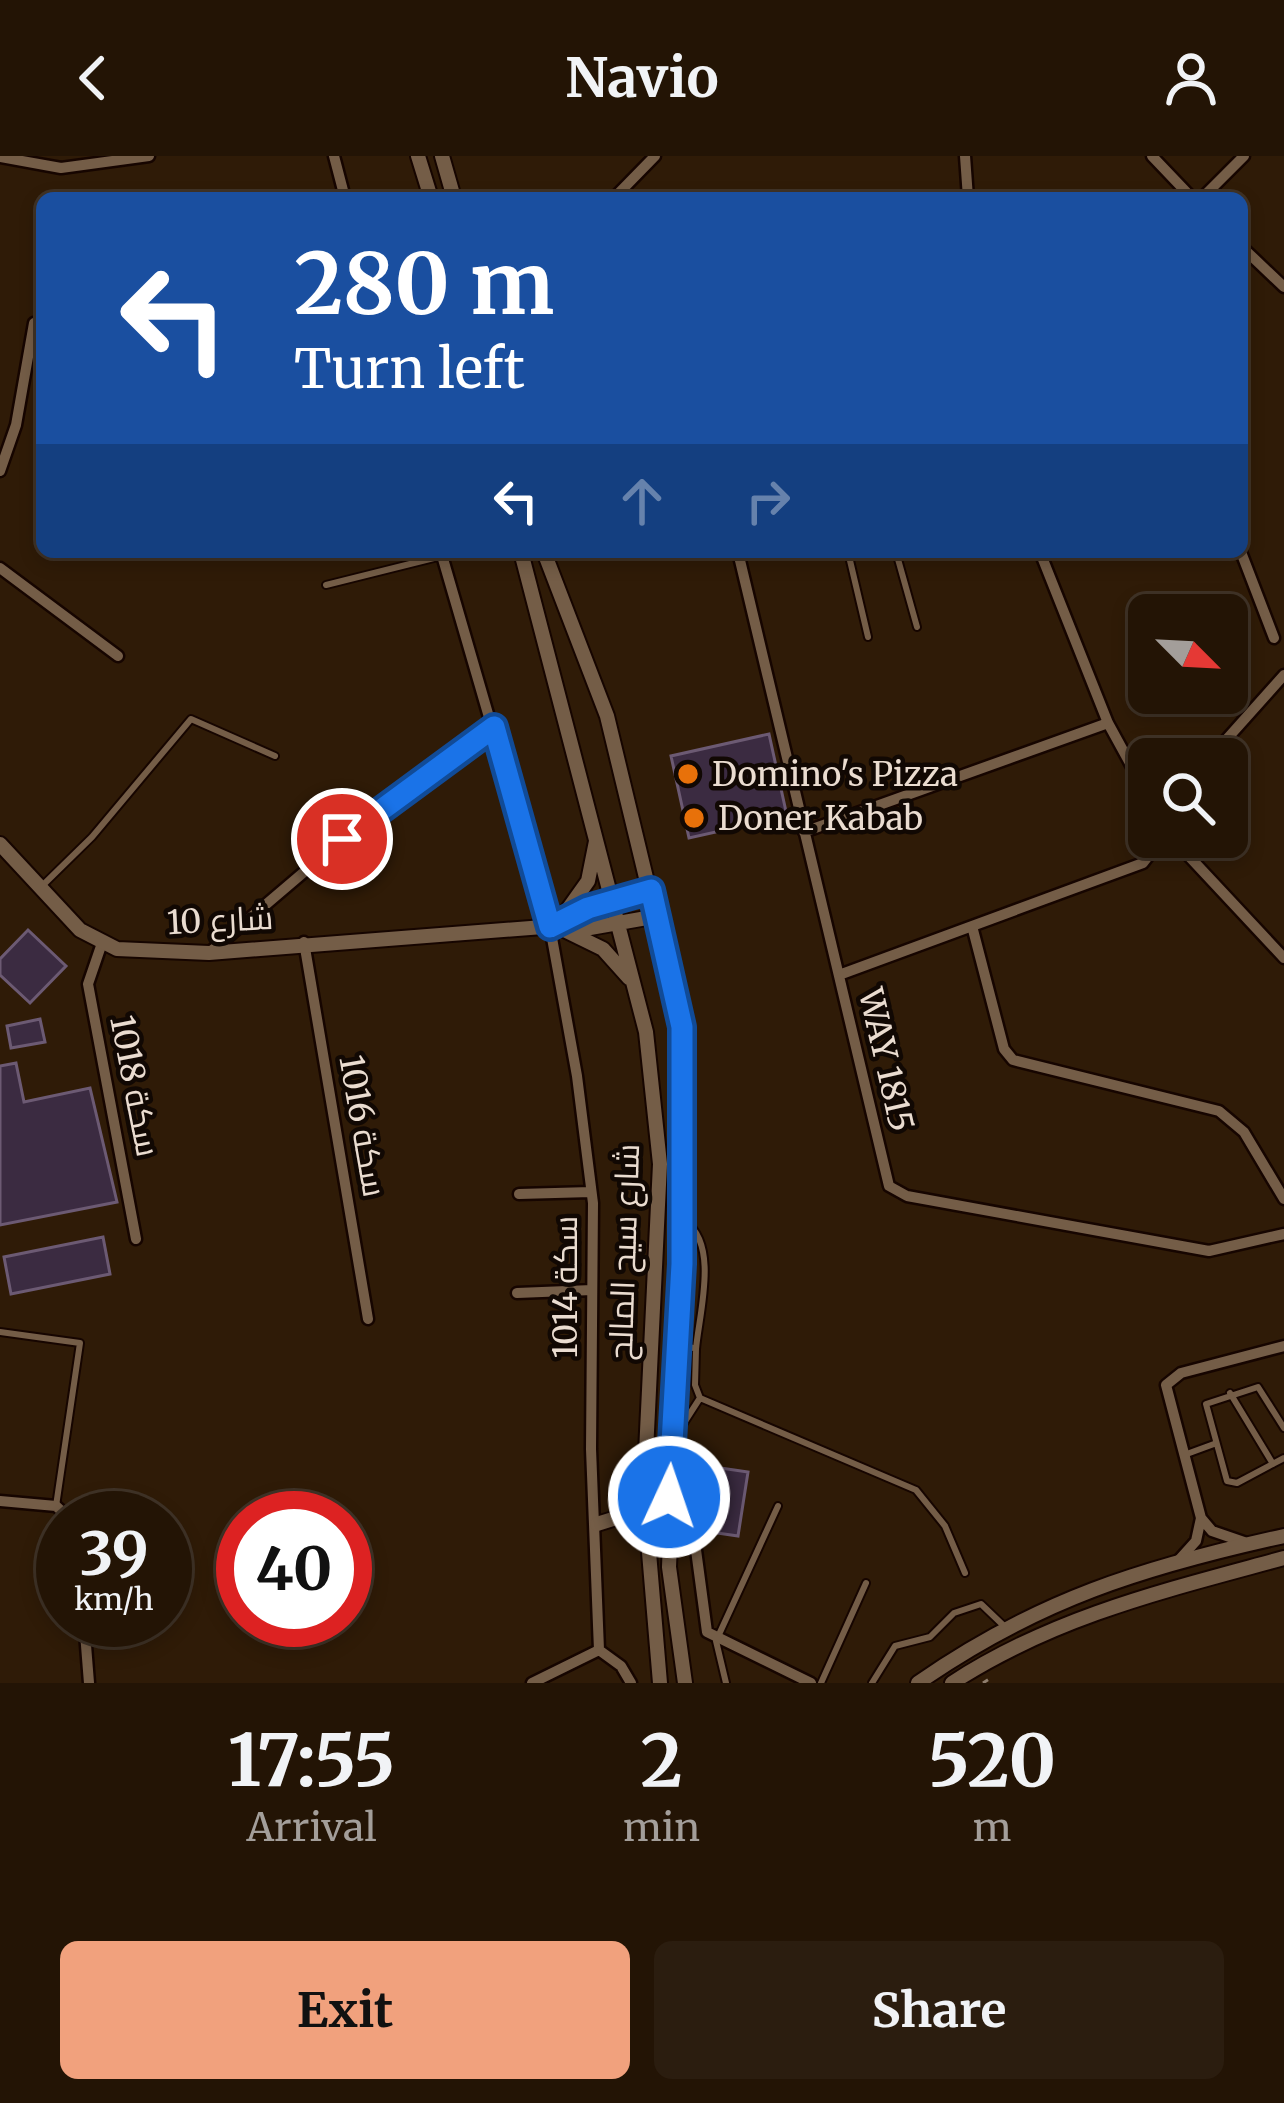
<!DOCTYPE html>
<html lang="en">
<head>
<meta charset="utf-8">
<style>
	body { margin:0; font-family:Merriweather,Cairo,serif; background:#2b1d0f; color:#f1f3f6; height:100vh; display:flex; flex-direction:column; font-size:45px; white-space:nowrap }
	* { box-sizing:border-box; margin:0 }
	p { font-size:39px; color:#a39e9a }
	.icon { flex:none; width:66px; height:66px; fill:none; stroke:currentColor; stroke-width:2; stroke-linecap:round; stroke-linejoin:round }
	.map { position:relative; height:1527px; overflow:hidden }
	.panel { display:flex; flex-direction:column; background:#231405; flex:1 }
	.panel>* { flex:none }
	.guide { position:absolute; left:36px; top:36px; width:1212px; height:366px; border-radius:18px; box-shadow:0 6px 18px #0003,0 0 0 3px #403327; background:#1a4fa0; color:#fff; overflow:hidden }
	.needle { width:78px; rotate:114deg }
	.buttons { position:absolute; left:1128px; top:438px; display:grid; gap:24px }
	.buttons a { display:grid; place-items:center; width:120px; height:120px; border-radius:18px; background:#231405; box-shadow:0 6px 18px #0003,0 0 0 3px #403327; font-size:60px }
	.speed { position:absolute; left:36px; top:1335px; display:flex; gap:24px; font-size:60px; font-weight:700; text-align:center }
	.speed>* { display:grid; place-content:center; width:156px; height:156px; border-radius:50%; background:#231405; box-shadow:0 6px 18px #0003,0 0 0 3px #403327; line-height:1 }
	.speed small { font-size:30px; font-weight:400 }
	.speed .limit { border:18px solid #d22; background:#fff; color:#111 }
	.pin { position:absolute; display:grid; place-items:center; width:102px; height:102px; color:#fff; margin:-51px; border:6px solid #fff; border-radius:50%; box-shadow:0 3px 12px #0007 }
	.me { position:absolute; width:132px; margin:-66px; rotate:3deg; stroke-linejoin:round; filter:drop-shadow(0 0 9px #0008) }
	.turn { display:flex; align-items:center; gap:42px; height:252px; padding:0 60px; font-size:54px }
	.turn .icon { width:156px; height:156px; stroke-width:2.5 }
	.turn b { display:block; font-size:84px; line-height:102px }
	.lanes { display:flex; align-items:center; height:114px; padding:0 60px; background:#0003; justify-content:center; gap:60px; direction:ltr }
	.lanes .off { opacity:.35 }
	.eta { display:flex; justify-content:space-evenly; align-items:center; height:204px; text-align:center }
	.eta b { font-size:72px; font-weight:700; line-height:84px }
	.cta { display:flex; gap:24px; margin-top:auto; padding:24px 60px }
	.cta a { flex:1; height:138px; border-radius:18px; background:#f1a17d; color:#111; font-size:48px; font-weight:700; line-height:138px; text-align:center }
	.cta a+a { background:#2b1d0f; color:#f1f3f6 }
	header { display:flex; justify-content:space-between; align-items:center; height:156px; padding:0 60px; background:#231405; font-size:54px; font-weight:700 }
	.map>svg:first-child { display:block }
</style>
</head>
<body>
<header><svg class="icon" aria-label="back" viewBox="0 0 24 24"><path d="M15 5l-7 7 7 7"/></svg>Navio<svg class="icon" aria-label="person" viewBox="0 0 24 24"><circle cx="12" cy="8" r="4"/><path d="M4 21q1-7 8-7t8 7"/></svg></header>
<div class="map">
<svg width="1284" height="1527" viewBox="0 0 1284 1527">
	<rect width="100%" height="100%" fill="#2f1b07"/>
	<path fill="#3b2b41" stroke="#6c5a73" stroke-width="3" d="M769 578 787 660 689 682 671 600Z
		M28 774 66 810 30 847 0 819V803Z
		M40 863 45 886 11 892 7 870Z
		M16 907 24 946 90 932 117 1046 0 1069V910Z
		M103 1081 110 1118 11 1138 4 1101Z
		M700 1309 748 1316 738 1380 690 1373Z"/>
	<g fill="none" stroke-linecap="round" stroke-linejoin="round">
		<g stroke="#160500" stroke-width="10">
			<path id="service" d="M848 396 868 481
				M896 396 917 471
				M326 429 442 400
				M43 729 92 681 191 563 275 600
				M686 1066C719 1090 699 1158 696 1193
				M0 1176 80 1187 56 1350
				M679 1187 696 1193 695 1229 700 1242
				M1230 1237 1273 1308
				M700 1242 916 1334 945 1370 965 1417
				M1284 1272 1258 1231 1206 1248 1227 1325 1237 1327 1284 1302
				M680 1273 700 1242
				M1184 1299 1214 1288
				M726 1527 716 1485 778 1350
				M821 1527 866 1427
				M872 1527 895 1490 930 1481 954 1457 981 1448 1004 1470"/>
		</g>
		<g stroke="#160500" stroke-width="15">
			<path id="minor" d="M334 0 345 42
				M965 0 968 42
				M1152 0 1192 42
				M0 1 61 12 149 0
				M614 42 655 0
				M1202 42 1244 0
				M1242 91 1284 131
				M0 315 16 269 34 167
				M441 396 550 771 577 920 593 1047 591 1293 599 1494
				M738 396 889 1030 907 1040 1209 1095 1284 1078
				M1040 396 1108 567 1149 642
				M1241 396 1274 482
				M0 412 118 500
				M1209 603 1284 519
				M804 676 1108 567
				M1171 681 1284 802
				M972 770 1004 893 1013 904 1219 955 1244 976 1284 1043
				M304 786 368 1163
				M102 787 88 828 136 1083
				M210 796 391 642 494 571
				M839 819 1143 707 1163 681
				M519 1038 591 1036
				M517 1137 592 1134
				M0 1345 56 1350 69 1362
				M1244 1386 1212 1375 1201 1362 1166 1229 1181 1217 1284 1190
				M696 1394 707 1476 811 1527
				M1178 1405 1196 1385 1201 1362
				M84 1464 89 1527
				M599 1494 621 1510 631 1527
				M532 1527 599 1494"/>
		</g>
		<g stroke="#160500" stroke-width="18">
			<path id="tertiary" d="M418 0 431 42
				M442 0 454 42
				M521 396 646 876 660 1008 644 1337 660 1527
				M544 396 607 560 682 871 685 1011 669 1411 685 1527
				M0 688 80 774 117 793 209 797 556 770 603 793 629 822
				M565 762 651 734
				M556 770 588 725 596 685
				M573 775 658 760
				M597 1368 645 1353
				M918 1527C1037 1444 1143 1411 1284 1380
				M952 1527C1055 1460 1167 1434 1284 1402"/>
		</g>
		<path stroke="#8f7e6e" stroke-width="3" stroke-dasharray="6 9" stroke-linecap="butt" d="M983 1527 995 1519"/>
		<use href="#service" stroke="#745d47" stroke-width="6"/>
		<use href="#minor" stroke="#745d47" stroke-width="10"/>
		<use href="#tertiary" stroke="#745d47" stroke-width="14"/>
	</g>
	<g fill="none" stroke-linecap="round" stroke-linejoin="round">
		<g stroke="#114b97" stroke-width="30">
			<path id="route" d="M342 683 494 571 550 771 588 752 651 734 682 871V1108L669 1341"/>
		</g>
		<use href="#route" stroke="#1a73e8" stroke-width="21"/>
	</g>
	<g fill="#e8710a" stroke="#110803" stroke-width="4.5">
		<circle cx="688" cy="618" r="12"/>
		<circle cx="694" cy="662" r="12"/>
	</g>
	<g text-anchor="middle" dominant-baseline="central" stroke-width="9" stroke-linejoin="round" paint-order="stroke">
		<g font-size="33" fill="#eadcd0" stroke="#110803" text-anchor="start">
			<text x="712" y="618">Domino's Pizza</text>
			<text x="718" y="662">Doner Kabab</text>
		</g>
		<g font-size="33" fill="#eadcd0" stroke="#110803">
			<text transform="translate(220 764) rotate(-3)">شارع 10</text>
			<text transform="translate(886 904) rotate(77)">WAY 1815</text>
			<text transform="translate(135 930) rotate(79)">سكة 1018</text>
			<text transform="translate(363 970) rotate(80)">سكة 1016</text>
			<text transform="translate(624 1096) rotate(-88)">شارع سيح المالح</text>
			<text transform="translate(565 1131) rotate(-90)">سكة 1014</text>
		</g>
	</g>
</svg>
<div class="buttons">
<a><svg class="needle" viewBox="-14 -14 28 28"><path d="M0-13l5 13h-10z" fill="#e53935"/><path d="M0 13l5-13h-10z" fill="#a39e9a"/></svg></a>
<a><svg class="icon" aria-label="search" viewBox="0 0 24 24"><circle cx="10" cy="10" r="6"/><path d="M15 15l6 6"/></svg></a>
</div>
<div class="speed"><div>39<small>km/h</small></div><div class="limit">40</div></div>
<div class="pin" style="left:342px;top:683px;background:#d93025"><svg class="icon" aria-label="arrive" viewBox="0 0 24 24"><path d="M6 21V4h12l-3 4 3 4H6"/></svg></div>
<svg class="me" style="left:669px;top:1341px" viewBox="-20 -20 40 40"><circle r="17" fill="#1a73e8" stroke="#fff" stroke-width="3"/><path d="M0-11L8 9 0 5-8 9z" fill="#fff"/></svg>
<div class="guide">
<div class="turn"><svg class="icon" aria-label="left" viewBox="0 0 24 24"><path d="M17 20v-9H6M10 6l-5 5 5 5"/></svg><div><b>280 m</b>Turn left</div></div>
<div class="lanes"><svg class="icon" aria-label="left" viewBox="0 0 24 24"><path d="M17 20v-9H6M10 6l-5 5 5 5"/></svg><svg class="icon off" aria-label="ahead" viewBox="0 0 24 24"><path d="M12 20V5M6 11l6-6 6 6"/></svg><svg class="icon off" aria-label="right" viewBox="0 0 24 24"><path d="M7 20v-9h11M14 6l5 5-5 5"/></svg></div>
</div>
</div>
<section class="panel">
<div class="eta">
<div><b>17:55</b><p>Arrival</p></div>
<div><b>2</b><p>min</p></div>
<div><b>520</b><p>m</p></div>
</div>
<div class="cta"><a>Exit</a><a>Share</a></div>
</section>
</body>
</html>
